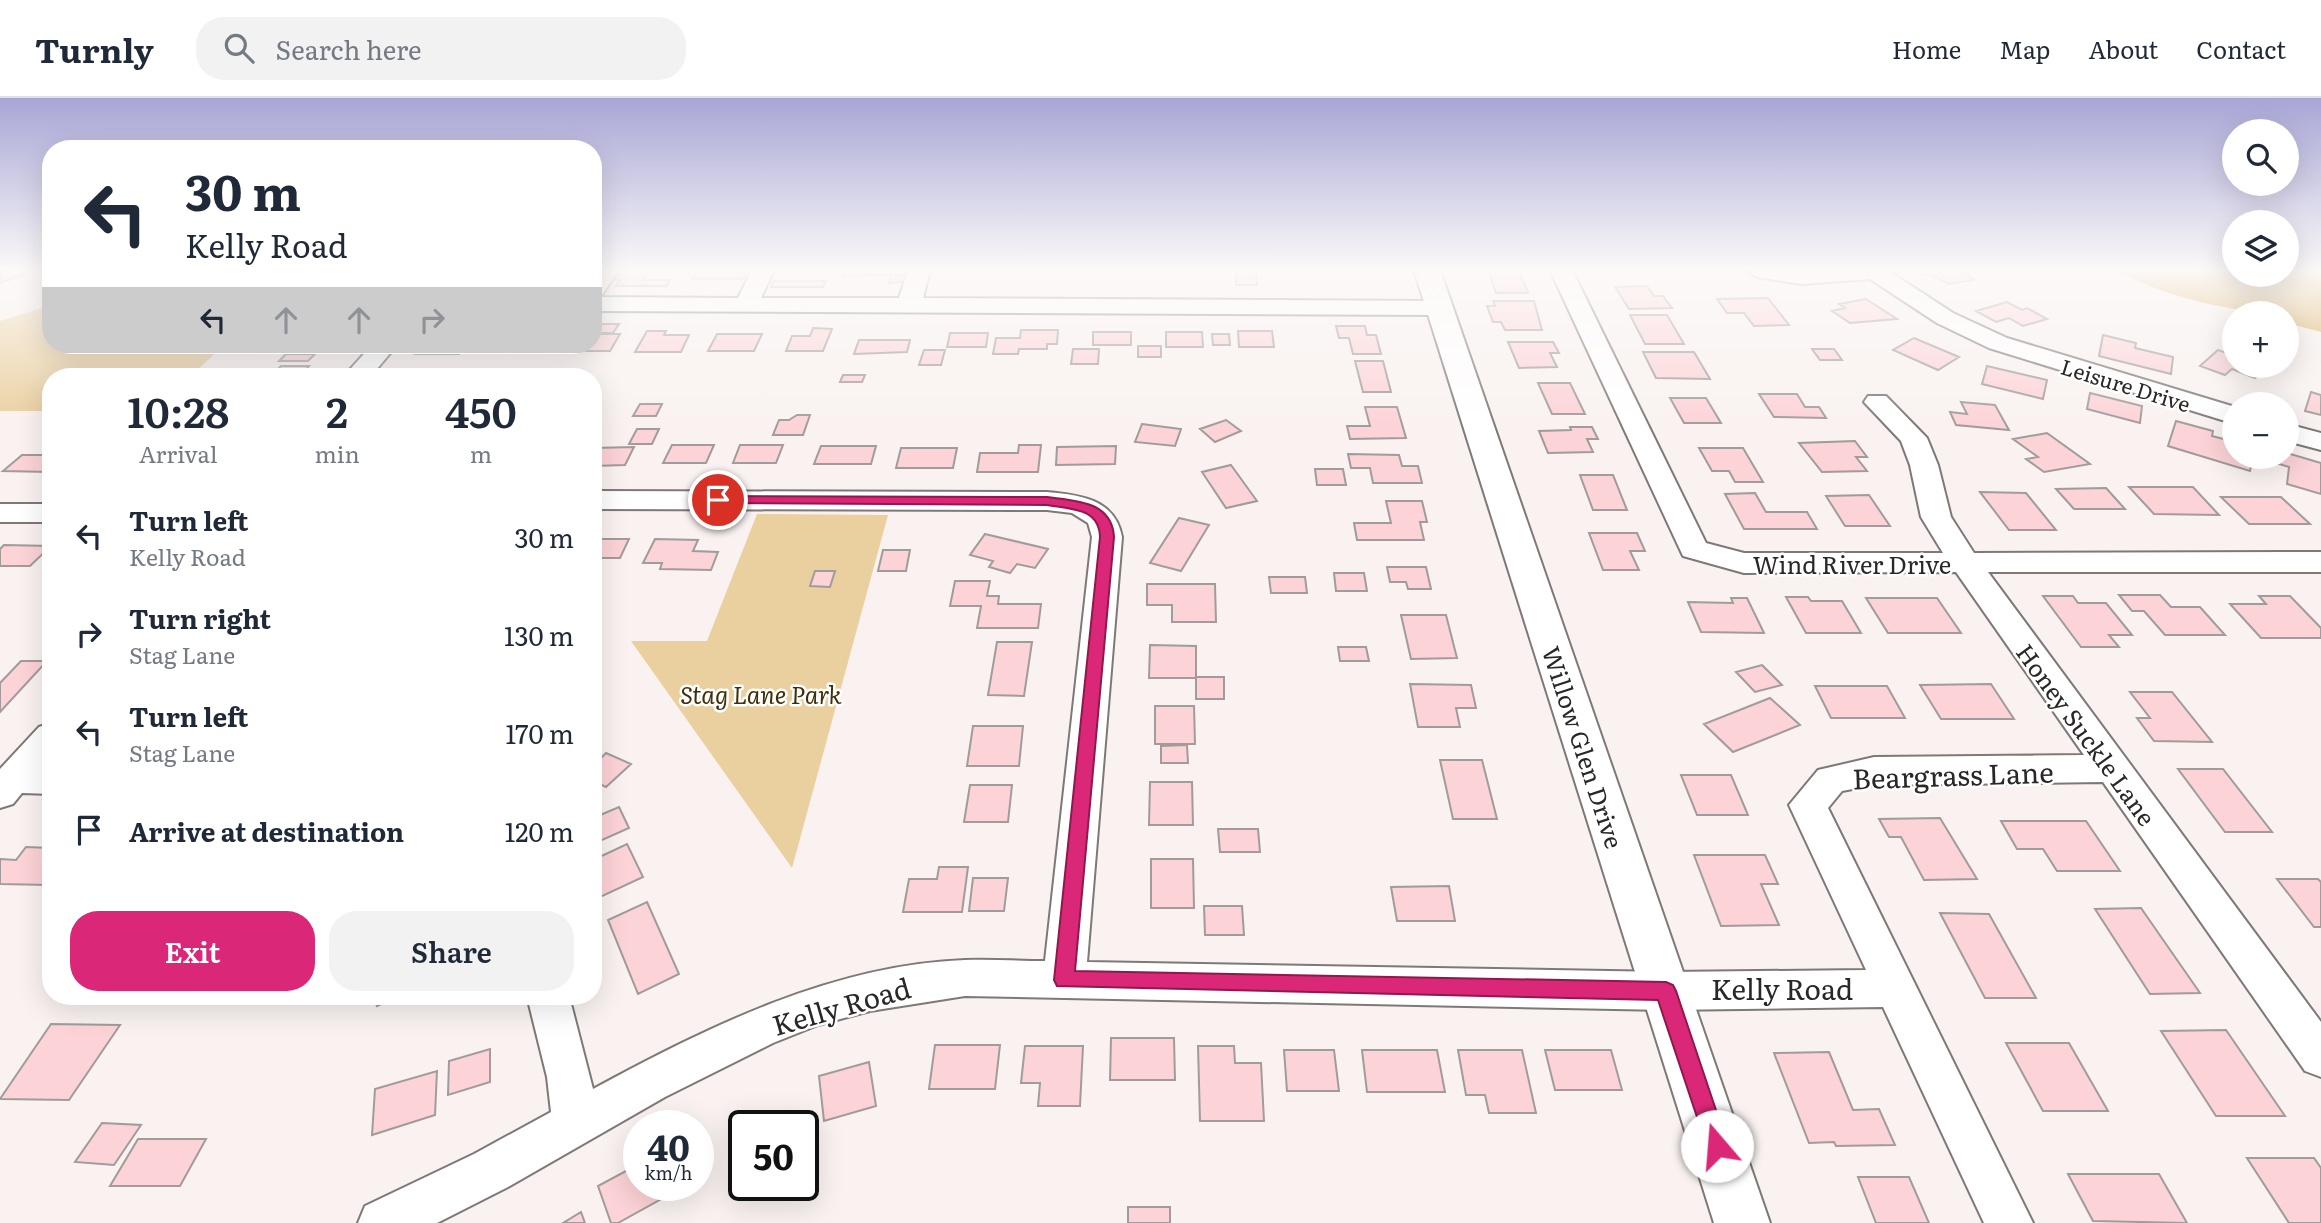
<!DOCTYPE html>
<html lang="en">
<head>
<meta charset="utf-8">
<style>
	body { margin:0; font-family:Literata,serif; background:#f2f2f3; color:#1f2937; height:100vh; display:flex; flex-direction:column; font-size:26px; white-space:nowrap }
	* { box-sizing:border-box; margin:0 }
	p { font-size:23px; color:#747a83 }
	.icon { flex:none; width:38px; height:38px; fill:none; stroke:currentColor; stroke-width:2; stroke-linecap:round; stroke-linejoin:round }
	.map { position:relative; flex:1; overflow:hidden }
	.drawer { position:absolute; left:42px; top:270px; width:560px; height:637px; display:flex; flex-direction:column; background:#fff; border-radius:28px; box-shadow:0 7px 28px #0002 }
	.drawer>* { flex:none }
	.banner { position:absolute; left:42px; top:42px; width:560px; height:214px; border-radius:28px; box-shadow:0 7px 28px #0002; background:#fff; color:#1f2937; overflow:hidden }
	.controls { position:absolute; left:2222px; top:21px; display:grid; gap:14px }
	.controls a { display:grid; place-items:center; width:77px; height:77px; border-radius:50%; background:#fff; box-shadow:0 7px 28px #0002; font-size:35px }
	.speed { position:absolute; left:623px; top:1012px; display:flex; gap:14px; font-size:35px; font-weight:700; text-align:center }
	.speed>* { display:grid; place-content:center; width:91px; height:91px; border-radius:50%; background:#fff; box-shadow:0 7px 28px #0002; line-height:1 }
	.speed small { font-size:18px; font-weight:400 }
	.speed .limit { border:4px solid #111; border-radius:10px; background:#fff; color:#111 }
	.pin { position:absolute; display:grid; place-items:center; width:60px; height:60px; color:#fff; margin:-30px; border:4px solid #fff; border-radius:50%; box-shadow:0 2px 7px #0007 }
	.me { position:absolute; width:77px; margin:-38px; rotate:342deg; stroke-linejoin:round; filter:drop-shadow(0 0 5px #0008) }
	.turn { display:flex; align-items:center; gap:24px; height:147px; padding:0 28px; font-size:32px }
	.turn .icon { width:91px; height:91px; stroke-width:2.5 }
	.turn b { display:block; font-size:49px; line-height:60px }
	.lanes { display:flex; align-items:center; height:66px; padding:0 28px; background:#0003; justify-content:center; gap:35px; direction:ltr }
	.lanes .off { opacity:.35 }
	.eta { display:flex; justify-content:space-evenly; align-items:center; height:119px; text-align:center }
	.eta b { font-size:42px; font-weight:600; line-height:49px }
	.primary-button { display:flex; gap:14px; margin-top:auto; padding:14px 28px }
	.primary-button a { flex:1; height:80px; border-radius:28px; background:#db2777; color:#fff; font-size:28px; font-weight:600; line-height:80px; text-align:center }
	.primary-button a+a { background:#f2f2f3; color:#1f2937 }
	ul { padding:0; list-style:none }
	li { display:flex; align-items:center; gap:21px; height:98px; padding:0 28px }
	li div { flex:1 }
	li b { display:block; font-size:26px }
	li em { font-style:normal }
	header { display:flex; align-items:center; gap:42px; box-sizing:border-box; height:98px; padding:0 35px; background:#fff; border-bottom:2px solid #e0e1e3 }
	header strong { font-size:33px }
	nav { display:flex; gap:38px; margin-inline-start:auto; font-size:24px }
	.search { width:490px; height:63px; background:#f2f2f3; display:flex; align-items:center; gap:18px; box-sizing:border-box; padding:0 24px; border-radius:28px; color:#747a83; font-size:26px }
	.map>svg:first-child { display:block }
</style>
</head>
<body>
<header>
<strong>Turnly</strong>
<div class="search"><svg class="icon" aria-label="search" viewBox="0 0 24 24"><circle cx="10" cy="10" r="6"/><path d="M15 15l6 6"/></svg>Search here</div>
<nav><a>Home</a><a>Map</a><a>About</a><a>Contact</a></nav>
</header>
<div class="map">
<svg width="2321" height="1125" viewBox="0 0 2321 1125">
	<rect width="100%" height="100%" fill="#f9f2f0"/>
	<path fill="#eacf9f" d="M51 207V247H224L191 278H51V313H0V223Z
		M757 416 888 417 792 770 631 543H707Z"/>
	<path fill="#d7ab56" d="M2112 172H2235V177H2287V172H2321V234L2287 225V215C2227 215 2167 198 2112 172Z"/>
	<path fill="#fcd3d7" stroke="#a19b9b" stroke-width="2" d="M10 172H21L26 176 0 185V175Z
		M620 172H643L642 175H648L643 182H670L667 188H616L620 182H614Z
		M845 172H896L894 177H907L905 184 889 185 891 177 843 178Z
		M1236 172H1256L1257 187H1236Z
		M1488 172H1519L1528 195H1496Z
		M1913 172H1959L1974 182 1948 186 1930 176 1922 177Z
		M695 175H746L743 181H692Z
		M773 183H826L823 189H771Z
		M1647 188 1654 198H1663L1672 210 1629 211 1615 189Z
		M1768 200 1789 227 1754 228 1744 215H1727L1717 201Z
		M1866 201 1897 221 1850 225 1832 213 1845 210 1839 206Z
		M1493 203H1534L1542 232H1505L1501 224H1493L1487 208H1495Z
		M2007 204 2022 212 2027 210 2047 221 2023 228 2009 220 1996 224 1976 213Z
		M1630 217H1667L1684 246H1645Z
		M602 226H619L613 235H597Z
		M1336 228H1365L1367 237H1376L1381 256H1353L1349 240H1339Z
		M813 230 832 231 823 253H786L792 238H810Z
		M1021 232H1058L1057 246H1047V251H1019L1018 256H993L996 240H1020Z
		M647 233H666L664 237H689L681 254H635Z
		M1238 233H1272L1274 249H1239Z
		M1093 234H1131V247H1093Z
		M1166 234H1202L1203 249H1166Z
		M950 235H988L986 249H947Z
		M593 236H620L610 253H561L565 247H593Z
		M717 236H762L754 253H708Z
		M1212 236H1229L1230 247H1213Z
		M2103 237 2136 245 2135 250 2173 259 2171 276 2099 258Z
		M1914 240 1959 259 1938 272 1893 252Z
		M859 242H910L907 254 854 256Z
		M1508 244H1553L1559 255H1550L1557 269 1519 270Z
		M291 247H330L326 251H287Z
		M422 247H466L459 256H415Z
		M491 247H535L532 251H488Z
		M1138 248H1161V259H1138Z
		M1073 251H1099L1098 266H1071Z
		M1812 251H1834L1842 262H1820Z
		M924 252H945L941 267H919Z
		M2218 252 2235 258V268L2266 270 2255 280 2232 271 2225 277 2200 268Z
		M1643 254H1694L1710 281 1656 280Z
		M286 256H315L308 263H279Z
		M1355 263H1383L1391 294H1363Z
		M281 268H309L300 278H271Z
		M1987 268 2047 282 2043 301 1982 286Z
		M843 277H865L862 284H840Z
		M1538 285H1570L1585 316H1552Z
		M2311 294 2321 297V317L2305 313Z
		M2090 295 2142 308 2140 325 2087 311Z
		M1759 296H1797L1805 309H1819L1826 320 1774 319Z
		M1670 300H1706L1721 325H1684Z
		M1961 304 1995 307 2009 332 1956 327 1950 314 1967 316Z
		M640 306H662L656 318H633Z
		M1365 309H1397L1406 340 1350 341 1347 328H1370Z
		M797 317H810L803 337H773L779 322H789Z
		M1226 322 1241 333 1215 344 1200 331Z
		M2176 323 2213 333 2212 338 2235 344V359H2253L2250 373 2168 348Z
		M1142 326 1181 331 1175 348 1135 344Z
		M1570 329H1592L1598 341H1587L1593 354 1548 355 1539 333 1571 332Z
		M637 331H659L652 346H629Z
		M2047 335 2090 366 2044 374 2026 361 2038 359 2013 341Z
		M1855 343 1867 359H1856L1867 373 1822 374 1799 345Z
		M672 347H714L706 365H663Z
		M740 347H783L776 365H733Z
		M1019 347H1041L1038 374H977L980 355H1018Z
		M821 348H876L871 366H814Z
		M1116 348 1115 366 1056 367 1057 349Z
		M634 349 625 367 593 368V350Z
		M901 350H957L953 370H896Z
		M1699 350H1743L1763 384H1735L1729 373H1712Z
		M2287 355 2321 365V396L2287 386 2289 369 2273 364 2274 359H2287Z
		M1348 356 1399 357 1402 368H1418L1422 385H1373L1370 370H1351Z
		M22 357H51V374L3 373Z
		M1231 367 1257 403 1226 410 1202 374Z
		M1315 371H1343L1346 387H1317Z
		M1580 377H1613L1627 412H1593Z
		M2129 389H2193L2219 417 2154 416Z
		M2106 390 2125 411H2074L2056 391Z
		M1980 394 2026 395 2056 432H2009Z
		M1755 395 1766 414H1807L1817 431H1744L1725 396Z
		M1869 397 1890 428H1845L1826 398Z
		M2221 399H2281L2310 426H2249Z
		M1386 403H1422L1427 424H1420L1424 442H1357L1354 425H1391Z
		M1179 420 1209 427 1181 473 1150 465Z
		M1589 435H1637L1645 453H1630L1639 472H1603Z
		M985 436 1048 451 1035 470 1017 466 1010 475 989 469 993 463 970 457Z
		M593 441H629L620 460H593Z
		M655 441 698 442 693 453 718 454 711 472 660 471 662 465H643Z
		M4 447 51 448 30 468H0V451Z
		M883 452H910L906 473H878Z
		M1387 469H1426L1431 491H1408L1406 484H1390Z
		M815 473H835L830 489 810 488Z
		M1334 475H1364L1367 493H1336Z
		M1269 479H1305L1307 495H1271Z
		M955 483H990L987 498H999L998 506H1041L1038 530H977L981 508H950Z
		M1147 486H1215L1216 524H1172V507H1147Z
		M2119 497H2160L2171 509H2200L2225 537H2165L2144 513H2132Z
		M2043 498H2073L2078 505H2106L2132 537H2109L2119 549H2081Z
		M2259 498H2290L2321 530V540H2261L2230 506H2266Z
		M1786 499H1808L1811 503H1842L1861 535H1806Z
		M1731 500H1747L1764 535 1701 534 1688 504 1733 505Z
		M1866 500H1937L1961 535H1888Z
		M1401 517H1446L1457 560 1411 561Z
		M997 544H1032L1024 598 988 597Z
		M1150 547 1196 548V579H1224V601H1196V580H1149Z
		M1338 549H1366L1369 563H1340Z
		M21 563H47L0 614V585Z
		M1762 567 1782 587 1755 594 1736 574Z
		M1410 586 1471 587 1476 610H1456L1460 629H1418Z
		M1991 586 2014 621H1941L1920 587Z
		M1815 588H1887L1905 620H1831Z
		M2130 594H2172L2212 644 2154 643 2137 620H2150Z
		M1770 600 1800 627 1733 654 1704 626Z
		M1155 608H1194L1195 646H1155Z
		M973 628H1023L1019 668H967Z
		M1187 647 1188 665H1161V648Z
		M606 655 631 666 606 689 593 683V668Z
		M1440 662H1482L1497 721H1453Z
		M2178 671H2223L2272 734H2225Z
		M1681 677H1731L1748 717H1697Z
		M1150 684H1192L1193 727H1149Z
		M970 687H1012L1008 724H964Z
		M619 709 629 730 593 746V720Z
		M1940 720 1977 781 1924 782 1901 739H1889L1879 721Z
		M2001 723H2086L2120 773H2057L2043 751H2017Z
		M1218 731H1258L1260 754H1220Z
		M627 746 643 779 598 800 593 790V762Z
		M26 749 51 750V784L49 787 0 786V761L16 762Z
		M1694 757H1765L1778 786H1761L1779 827 1721 828Z
		M1151 761H1193L1194 810H1151Z
		M939 769H968L962 814H903L909 781H937Z
		M973 780H1008L1004 813H969Z
		M2277 781H2318L2321 784V829H2314Z
		M1449 788 1455 823H1397L1391 789Z
		M647 804 679 876 638 896 608 822Z
		M1204 808H1242L1244 837H1205Z
		M2141 810 2200 895 2150 896 2095 811Z
		M1940 815 1989 816 2036 900H1985Z
		M373 898H397L377 908Z
		M51 926 120 927 69 1002 0 1001Z
		M2226 932 2285 1018H2216L2161 933Z
		M1111 940H1174L1175 982H1110Z
		M2006 945H2069L2108 1013H2043Z
		M935 947H1000L995 991H929Z
		M1025 948H1083L1080 1008H1038L1040 985H1021Z
		M1198 948H1234L1235 965H1261L1264 1023H1200Z
		M490 951V984L448 997 449 963Z
		M1284 952H1334L1339 993H1287Z
		M1362 952H1437L1445 994H1367Z
		M1458 952H1522L1536 1015H1489L1485 997H1466Z
		M1545 952H1611L1622 992H1555Z
		M1829 954 1853 1012 1879 1011 1895 1047 1836 1048 1834 1044 1809 1045 1774 955Z
		M869 964 876 1008 824 1023 819 978Z
		M437 973 435 1017 372 1037 375 991Z
		M102 1025 141 1027 114 1067 75 1064Z
		M138 1041H206L180 1088H110Z
		M2247 1060H2314L2321 1070V1125H2289Z
		M639 1066V1087H668L672 1095 618 1125H611L598 1088Z
		M2068 1076H2159L2187 1125 2093 1123Z
		M1858 1079H1909L1929 1125H1876Z
		M1128 1109H1170V1125H1128Z
		M581 1114 585 1125H563Z"/>
	<g fill="none" stroke-linecap="round" stroke-linejoin="round">
		<g stroke="#7e7877" stroke-width="4">
			<path id="minor" d="M596 172H619L601 198 597 199 738 200 752 172H774L761 200H899L908 172H930L923 200 1439 203 1447 205 1451 210 1447 215 1439 217 593 213V177Z
				M1550 172H1572L1706 445 1744 455H1943L1921 419 1910 367 1901 343 1864 304 1868 298H1886L1927 340 1938 367 1951 419 1974 455 2321 454V474H1988L2321 924V979L2305 973 2103 684 1874 687 1842 693 1828 710 2033 1125H1984L1883 909 1666 912 965 898 870 913 818 927 773 945 665 999 508 1089 437 1125H358L365 1108 474 1056 551 1014 547 979 527 898H569L593 991C708 929 832 867 965 862 991 861 1018 863 1045 863L1092 439 1088 425 1072 415 1047 412 593 411V393L1047 394C1080 397 1115 401 1122 439L1087 864 1666 874 1866 872 1789 707 1818 672 1874 659 2084 657 1956 474 1744 475 1683 458Z
				M1746 172H1887L1953 215 2007 240 2235 309V326L1989 250 1937 225 1870 181 1801 186 1757 179Z
				M372 247H397L371 278H344Z
				M2287 326 2321 335V352L2287 343Z
				M0 406H51V424H0Z
				M51 625V662L46 668H51V696L22 695 13 706 0 710V671L39 629Z"/>
		</g>
		<g stroke="#7e7877" stroke-width="4">
			<path id="major" d="M1414 172H1440L1770 1125H1714Z"/>
		</g>
		<use href="#minor" fill="#fff" fill-rule="evenodd"/>
		<use href="#major" fill="#fff" fill-rule="evenodd"/>
	</g>
	<linearGradient id="sky" x2="0" y2="1"><stop stop-color="#a7a6d6"/><stop offset="0.52" stop-color="#fcf9f8"/><stop offset="1" stop-color="#fcf9f8" stop-opacity="0"/></linearGradient>
	<rect width="2321" height="330" fill="url(#sky)"/>
	<path fill="#db2777" stroke="#8e194d" stroke-width="2" d="M718 398 1047 399C1076 403 1112 403 1114 439L1075 873 1666 884 1673 887 1676 893 1728 1048 1724 1055 1717 1058 1709 1055 1658 902 1057 888 1054 882 1100 439C1099 410 1071 411 1047 407L713 405V399Z"/>
	<g text-anchor="middle" dominant-baseline="central" stroke-width="5" stroke-linejoin="round" paint-order="stroke">
		<g font-size="21" fill="#2a2827" stroke="#fff">
			<text transform="translate(2126 286) rotate(17)">Leisure Drive</text>
		</g>
		<g font-size="24" fill="#2a2827" stroke="#fff">
			<text x="1852" y="465">Wind River Drive</text>
			<text transform="translate(2087 636) rotate(54)">Honey Suckle Lane</text>
			<text transform="translate(1584 649) rotate(72)">Willow Glen Drive</text>
		</g>
		<g font-size="24" font-style="italic" fill="#412f09" stroke="#fff">
			<text x="761" y="595">Stag Lane Park</text>
		</g>
		<g font-size="28" fill="#2a2827" stroke="#fff">
			<text transform="translate(1953 676) rotate(-2)">Beargrass Lane</text>
			<text x="1782" y="890">Kelly Road</text>
			<text transform="translate(841 907) rotate(-16)">Kelly Road</text>
		</g>
	</g>
</svg>
<div class="controls">
<a><svg class="icon" aria-label="search" viewBox="0 0 24 24"><circle cx="10" cy="10" r="6"/><path d="M15 15l6 6"/></svg></a>
<a><svg class="icon" aria-label="layers" viewBox="0 0 24 24"><path d="M12 4l9 5-9 5-9-5zM3 14l9 5 9-5"/></svg></a>
<a>+</a>
<a>−</a>
</div>
<div class="speed"><div>40<small>km/h</small></div><div class="limit">50</div></div>
<div class="pin" style="left:718px;top:402px;background:#d93025"><svg class="icon" aria-label="arrive" viewBox="0 0 24 24"><path d="M6 21V4h12l-3 4 3 4H6"/></svg></div>
<svg class="me" style="left:1717px;top:1048px" viewBox="-20 -20 40 40"><circle r="19" fill="#fff"/><path d="M0-13L10 11 0 6-10 11z" fill="#db2777"/></svg>
<div class="banner">
<div class="turn"><svg class="icon" aria-label="left" viewBox="0 0 24 24"><path d="M17 20v-9H6M10 6l-5 5 5 5"/></svg><div><b>30 m</b>Kelly Road</div></div>
<div class="lanes"><svg class="icon" aria-label="left" viewBox="0 0 24 24"><path d="M17 20v-9H6M10 6l-5 5 5 5"/></svg><svg class="icon off" aria-label="ahead" viewBox="0 0 24 24"><path d="M12 20V5M6 11l6-6 6 6"/></svg><svg class="icon off" aria-label="ahead" viewBox="0 0 24 24"><path d="M12 20V5M6 11l6-6 6 6"/></svg><svg class="icon off" aria-label="right" viewBox="0 0 24 24"><path d="M7 20v-9h11M14 6l5 5-5 5"/></svg></div>
</div>
<section class="drawer">
<div class="eta">
<div><b>10:28</b><p>Arrival</p></div>
<div><b>2</b><p>min</p></div>
<div><b>450</b><p>m</p></div>
</div>
<ul>
<li><svg class="icon" aria-label="left" viewBox="0 0 24 24"><path d="M17 20v-9H6M10 6l-5 5 5 5"/></svg><div><b>Turn left</b><p>Kelly Road</p></div><em>30 m</em></li>
<li><svg class="icon" aria-label="right" viewBox="0 0 24 24"><path d="M7 20v-9h11M14 6l5 5-5 5"/></svg><div><b>Turn right</b><p>Stag Lane</p></div><em>130 m</em></li>
<li><svg class="icon" aria-label="left" viewBox="0 0 24 24"><path d="M17 20v-9H6M10 6l-5 5 5 5"/></svg><div><b>Turn left</b><p>Stag Lane</p></div><em>170 m</em></li>
<li><svg class="icon" aria-label="arrive" viewBox="0 0 24 24"><path d="M6 21V4h12l-3 4 3 4H6"/></svg><div><b>Arrive at destination</b></div><em>120 m</em></li>
</ul>
<div class="primary-button"><a>Exit</a><a>Share</a></div>
</section>
</div>
</body>
</html>
